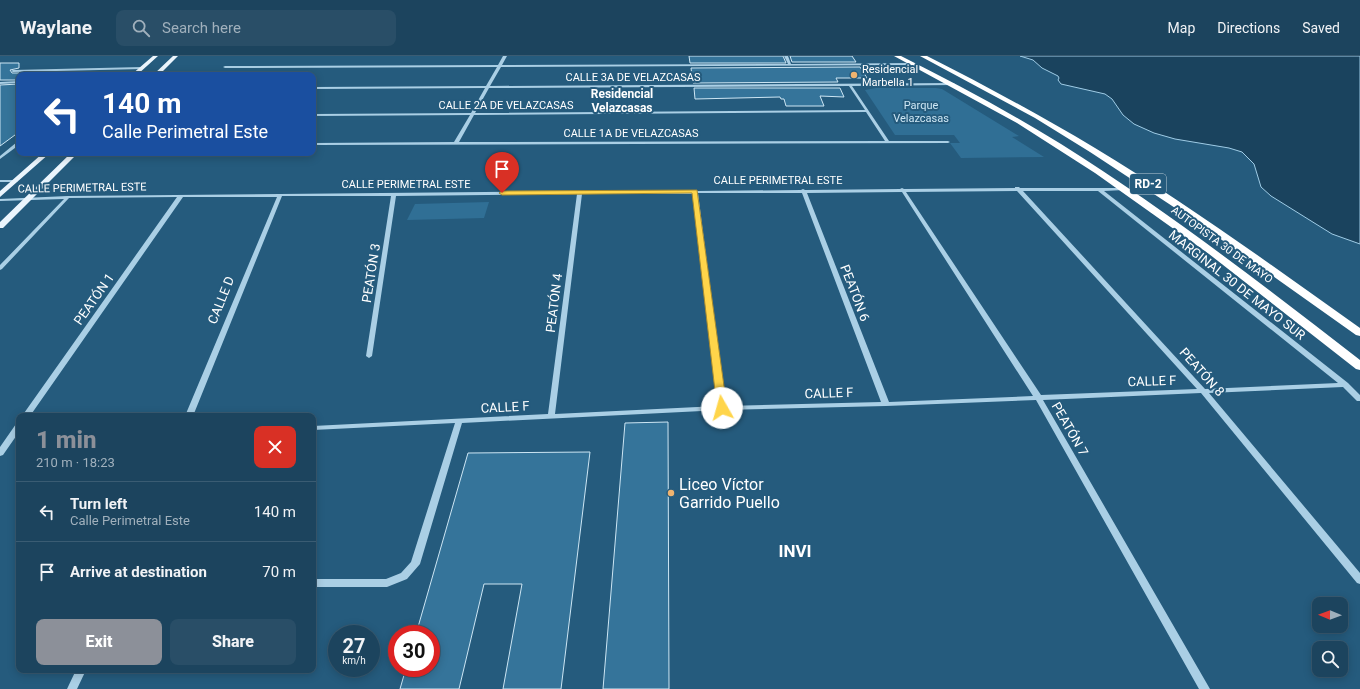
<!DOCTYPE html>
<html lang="en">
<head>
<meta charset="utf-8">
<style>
	body { margin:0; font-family:Roboto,sans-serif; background:#294e67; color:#f1f3f6; height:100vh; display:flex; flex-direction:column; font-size:15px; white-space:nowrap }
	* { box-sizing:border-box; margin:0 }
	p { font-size:13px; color:#a0b0bc }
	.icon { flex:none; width:22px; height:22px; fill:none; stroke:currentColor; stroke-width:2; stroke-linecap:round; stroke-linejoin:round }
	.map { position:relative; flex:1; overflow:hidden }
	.side { position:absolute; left:16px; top:357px; width:300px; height:260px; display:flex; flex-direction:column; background:#1c445e; border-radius:8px; box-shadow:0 2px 10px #0003,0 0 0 1px #3a5c73 }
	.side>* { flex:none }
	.guide { position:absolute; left:16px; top:16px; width:300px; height:84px; border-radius:8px; box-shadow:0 2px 10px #0003,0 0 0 1px #3a5c73; background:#1a4fa0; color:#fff; overflow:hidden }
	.needle { width:26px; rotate:271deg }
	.fabs { position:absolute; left:1312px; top:541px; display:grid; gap:8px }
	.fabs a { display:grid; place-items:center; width:36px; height:36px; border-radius:8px; background:#1c445e; box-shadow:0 2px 10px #0003,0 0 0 1px #3a5c73; font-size:20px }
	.speed { position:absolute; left:328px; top:569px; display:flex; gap:8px; font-size:20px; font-weight:700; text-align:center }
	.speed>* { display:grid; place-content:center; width:52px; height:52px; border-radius:50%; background:#1c445e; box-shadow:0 2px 10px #0003,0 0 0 1px #3a5c73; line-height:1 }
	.speed small { font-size:10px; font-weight:400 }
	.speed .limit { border:6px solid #d22; background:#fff; color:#111 }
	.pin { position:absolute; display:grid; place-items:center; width:34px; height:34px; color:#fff; margin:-41px -17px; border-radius:50% 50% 50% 0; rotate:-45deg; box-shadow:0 0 4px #0007 }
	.pin .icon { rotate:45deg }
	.me { position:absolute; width:44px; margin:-22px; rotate:353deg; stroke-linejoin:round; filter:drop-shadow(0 0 3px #0008) }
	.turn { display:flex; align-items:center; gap:14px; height:84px; padding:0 20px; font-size:18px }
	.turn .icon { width:52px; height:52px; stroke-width:2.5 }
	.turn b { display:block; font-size:28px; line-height:34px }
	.round { display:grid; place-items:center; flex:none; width:42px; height:42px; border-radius:8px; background:#294e67 }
	.head { display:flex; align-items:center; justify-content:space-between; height:68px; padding:0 20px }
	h1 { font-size:24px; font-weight:800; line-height:30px; color:#8c9099 }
	.primary-button { display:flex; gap:8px; margin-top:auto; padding:8px 20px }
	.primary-button a { flex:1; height:46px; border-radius:8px; background:#8c9099; color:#fff; font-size:16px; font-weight:800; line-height:46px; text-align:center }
	.primary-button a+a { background:#294e67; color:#f1f3f6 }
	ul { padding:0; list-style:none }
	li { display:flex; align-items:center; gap:12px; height:60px; padding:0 20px; border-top:1px solid #3a5c73 }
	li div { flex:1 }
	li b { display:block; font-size:15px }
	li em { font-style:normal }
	header { display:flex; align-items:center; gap:24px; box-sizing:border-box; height:56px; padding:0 20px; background:#1c445e; border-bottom:1px solid #3a5c73 }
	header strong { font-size:19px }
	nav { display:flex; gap:22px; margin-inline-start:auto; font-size:14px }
	.search { width:280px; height:36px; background:#294e67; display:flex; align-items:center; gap:10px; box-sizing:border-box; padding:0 14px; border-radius:8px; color:#a0b0bc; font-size:15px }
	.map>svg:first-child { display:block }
</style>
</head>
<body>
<header>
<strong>Waylane</strong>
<div class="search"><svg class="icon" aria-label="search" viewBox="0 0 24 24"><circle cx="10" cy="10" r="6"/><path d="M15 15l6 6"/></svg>Search here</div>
<nav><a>Map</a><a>Directions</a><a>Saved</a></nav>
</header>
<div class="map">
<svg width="1360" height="633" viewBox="0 0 1360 633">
	<rect width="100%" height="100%" fill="#255b7d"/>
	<path fill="#306f95" d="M876 32H936L942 33 1019 80 1012 81 1044 101 961 102 950 87H960L954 79H895L865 34Z
		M489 146 484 162 407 164 415 148Z"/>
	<path fill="#1a435e" stroke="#9fcce6" d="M1020 0H1360V188L1332 178 1271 140 1261 131 1254 108 1242 96 1229 92 1175 83 1154 77 1134 68 1123 59 1112 43 1105 38 1061 28 1058 24 1059 22 1058 20 1042 12 1033 4Z"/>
	<path fill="#35749a" stroke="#cde6f4" d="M689 0H783L786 7H690Z
		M790 0H852L856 6H792Z
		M0 7H19V12L10 14 12 17H19V24H0Z
		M860 11 867 22H836L838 26 693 27 691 12Z
		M19 28V76L0 90V29Z
		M694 32H840L844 41 820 40 824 50H786L784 43H781L780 41 695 43Z
		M668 366 669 633H603L625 367Z
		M590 396 561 633H503L522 528H484L459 633H400L406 612H431V578H416L468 397Z"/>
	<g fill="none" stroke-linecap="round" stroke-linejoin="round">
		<path fill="#aacfe5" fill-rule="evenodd" d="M503 0H507L502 9 788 8 784 0H788L791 8 913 7 914 9 501 11 490 30 953 27 955 28 954 29 852 30 889 85H948L950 86 948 87 313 89V87L454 86 470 59 313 60V58L471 57 485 32 313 33V31L486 30 497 11 225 12 223 11 225 10 498 9ZM849 30 865 54 475 57 489 32ZM866 56 885 85 459 86 474 59Z
			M142 11 143 13 13 16 11 15 13 14Z
			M19 25V27L0 28V26Z
			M17 86H19V89L0 103V100Z
			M0 124H16L18 125 16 126H0Z
			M1015 131H1019L1020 132H1126V134H1124L1104 135 1348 327 1360 339V345H1357L1343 331 1209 337 1360 517V528L1357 527 1201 337 1043 344 1210 633H1199L1036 344 886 350 722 354 462 367 420 508 407 523 387 531H313V523H386L401 517 411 506 455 367 313 374V370L548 358 577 138 396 140 372 300 369 302 366 300 391 140H282L193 360H185L277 141H183L30 360H22L177 141 69 142 2 213 0 214V209L64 143 0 145V143L68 140 580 135H693L695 134 697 135 801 134 803 133 805 134 900 133 902 132 904 133 1015 132ZM1017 135 1197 333 1041 339 906 136ZM1023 135H1098L1338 327 1205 333ZM902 136 1033 340 889 346 807 137ZM698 137H802L881 346 725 350ZM582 138H693L718 350 555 358Z
			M16 368H19V376L3 399 0 400V391Z
			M76 614H86L77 633H67Z"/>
		<path fill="#ebf5fd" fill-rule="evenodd" d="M153 0H158L137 19H131Z
			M173 0H178L159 19H153Z
			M43 97H50L0 141V135Z
			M71 97H78L3 172H0V166Z"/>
		<path fill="#fff" fill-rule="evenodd" d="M894 0H901C955 27 1009 56 1061 88 1165 153 1263 229 1360 304V314L1356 313 1209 198 1095 117 1017 67Z
			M920 0H927C984 29 1040 59 1095 92 1186 147 1273 210 1360 272V280L1356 279 1198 167 1090 96 1035 62Z"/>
	</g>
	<path fill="#ffd54a" stroke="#a68a30" d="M697 134 727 352 722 355 717 352 692 137 502 139 499 137 502 135Z"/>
	<g fill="#efb36f" stroke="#255b7d" stroke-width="1.5">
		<circle cx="854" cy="19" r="4"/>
		<circle cx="671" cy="437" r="4"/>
	</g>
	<g text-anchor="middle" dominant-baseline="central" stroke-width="4" stroke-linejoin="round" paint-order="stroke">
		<g font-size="11" fill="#fff" stroke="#255b7d" text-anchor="start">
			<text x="862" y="13">Residencial<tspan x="862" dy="13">Marbella 1</tspan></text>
		</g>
		<g font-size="11" fill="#fff" stroke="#255b7d">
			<text x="633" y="21">CALLE 3A DE VELAZCASAS</text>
			<text x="506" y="49">CALLE 2A DE VELAZCASAS</text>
			<text x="631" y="77">CALLE 1A DE VELAZCASAS</text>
			<text x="778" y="124">CALLE PERIMETRAL ESTE</text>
			<text x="406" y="128">CALLE PERIMETRAL ESTE</text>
			<text transform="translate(82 132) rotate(-1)">CALLE PERIMETRAL ESTE</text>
			<text transform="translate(1222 189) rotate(36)">AUTOPISTA 30 DE MAYO</text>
		</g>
		<g font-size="11" fill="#cde6f4" stroke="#255b7d">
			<text x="921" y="49">Parque<tspan x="921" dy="13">Velazcasas</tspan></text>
		</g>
		<g font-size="12" font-weight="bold" fill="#fff" stroke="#255b7d">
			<text x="622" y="38">Residencial<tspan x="622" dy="14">Velazcasas</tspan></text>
		</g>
		<rect fill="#255b7d" stroke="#beced8" stroke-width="1" x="1130" y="118" width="36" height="20" rx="3"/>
		<g font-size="12" font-weight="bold" fill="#fff">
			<text x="1148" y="128">RD-2</text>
		</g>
		<g font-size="13" fill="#fff" stroke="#255b7d">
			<text transform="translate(371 217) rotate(-81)">PEATÓN 3</text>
			<text transform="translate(1237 229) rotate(38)">MARGINAL 30 DE MAYO SUR</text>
			<text transform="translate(855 237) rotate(69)">PEATÓN 6</text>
			<text transform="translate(94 243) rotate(-55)">PEATÓN 1</text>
			<text transform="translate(221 244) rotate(-68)">CALLE D</text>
			<text transform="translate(554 247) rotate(-83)">PEATÓN 4</text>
			<text transform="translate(1202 316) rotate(48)">PEATÓN 8</text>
			<text transform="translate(1152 325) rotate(-2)">CALLE F</text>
			<text transform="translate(829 337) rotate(-2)">CALLE F</text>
			<text transform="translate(505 351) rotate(-3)">CALLE F</text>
			<text transform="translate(1070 373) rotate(60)">PEATÓN 7</text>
		</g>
		<g font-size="16" fill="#fff" stroke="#255b7d" text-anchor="start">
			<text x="679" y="428">Liceo Víctor<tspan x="679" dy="18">Garrido Puello</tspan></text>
		</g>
		<g font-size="17" font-weight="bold" fill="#fff" stroke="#255b7d">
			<text x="795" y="495">INVI</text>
		</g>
	</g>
</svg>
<div class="fabs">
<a><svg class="needle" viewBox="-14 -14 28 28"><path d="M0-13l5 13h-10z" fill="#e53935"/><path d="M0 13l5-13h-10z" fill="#a0b0bc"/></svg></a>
<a><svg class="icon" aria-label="search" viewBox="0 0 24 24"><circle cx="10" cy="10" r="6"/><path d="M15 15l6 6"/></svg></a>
</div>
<div class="speed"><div>27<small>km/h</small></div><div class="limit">30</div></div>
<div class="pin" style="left:502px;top:137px;background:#d93025"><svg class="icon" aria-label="arrive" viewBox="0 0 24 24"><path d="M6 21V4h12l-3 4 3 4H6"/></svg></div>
<svg class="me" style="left:722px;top:352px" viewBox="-20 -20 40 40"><circle r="19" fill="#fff"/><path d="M0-13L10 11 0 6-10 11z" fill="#ffd54a"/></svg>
<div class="guide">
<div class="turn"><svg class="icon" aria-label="left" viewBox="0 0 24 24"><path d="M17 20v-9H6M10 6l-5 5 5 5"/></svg><div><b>140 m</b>Calle Perimetral Este</div></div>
</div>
<section class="side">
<div class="head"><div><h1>1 min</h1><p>210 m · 18:23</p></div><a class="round" style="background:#d93025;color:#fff"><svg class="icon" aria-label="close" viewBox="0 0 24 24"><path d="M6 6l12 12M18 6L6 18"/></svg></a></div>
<ul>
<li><svg class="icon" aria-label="left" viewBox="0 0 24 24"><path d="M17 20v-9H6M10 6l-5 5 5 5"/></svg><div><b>Turn left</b><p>Calle Perimetral Este</p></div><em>140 m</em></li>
<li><svg class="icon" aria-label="arrive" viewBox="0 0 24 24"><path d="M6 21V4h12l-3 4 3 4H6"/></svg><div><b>Arrive at destination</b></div><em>70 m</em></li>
</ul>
<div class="primary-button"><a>Exit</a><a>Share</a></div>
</section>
</div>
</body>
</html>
